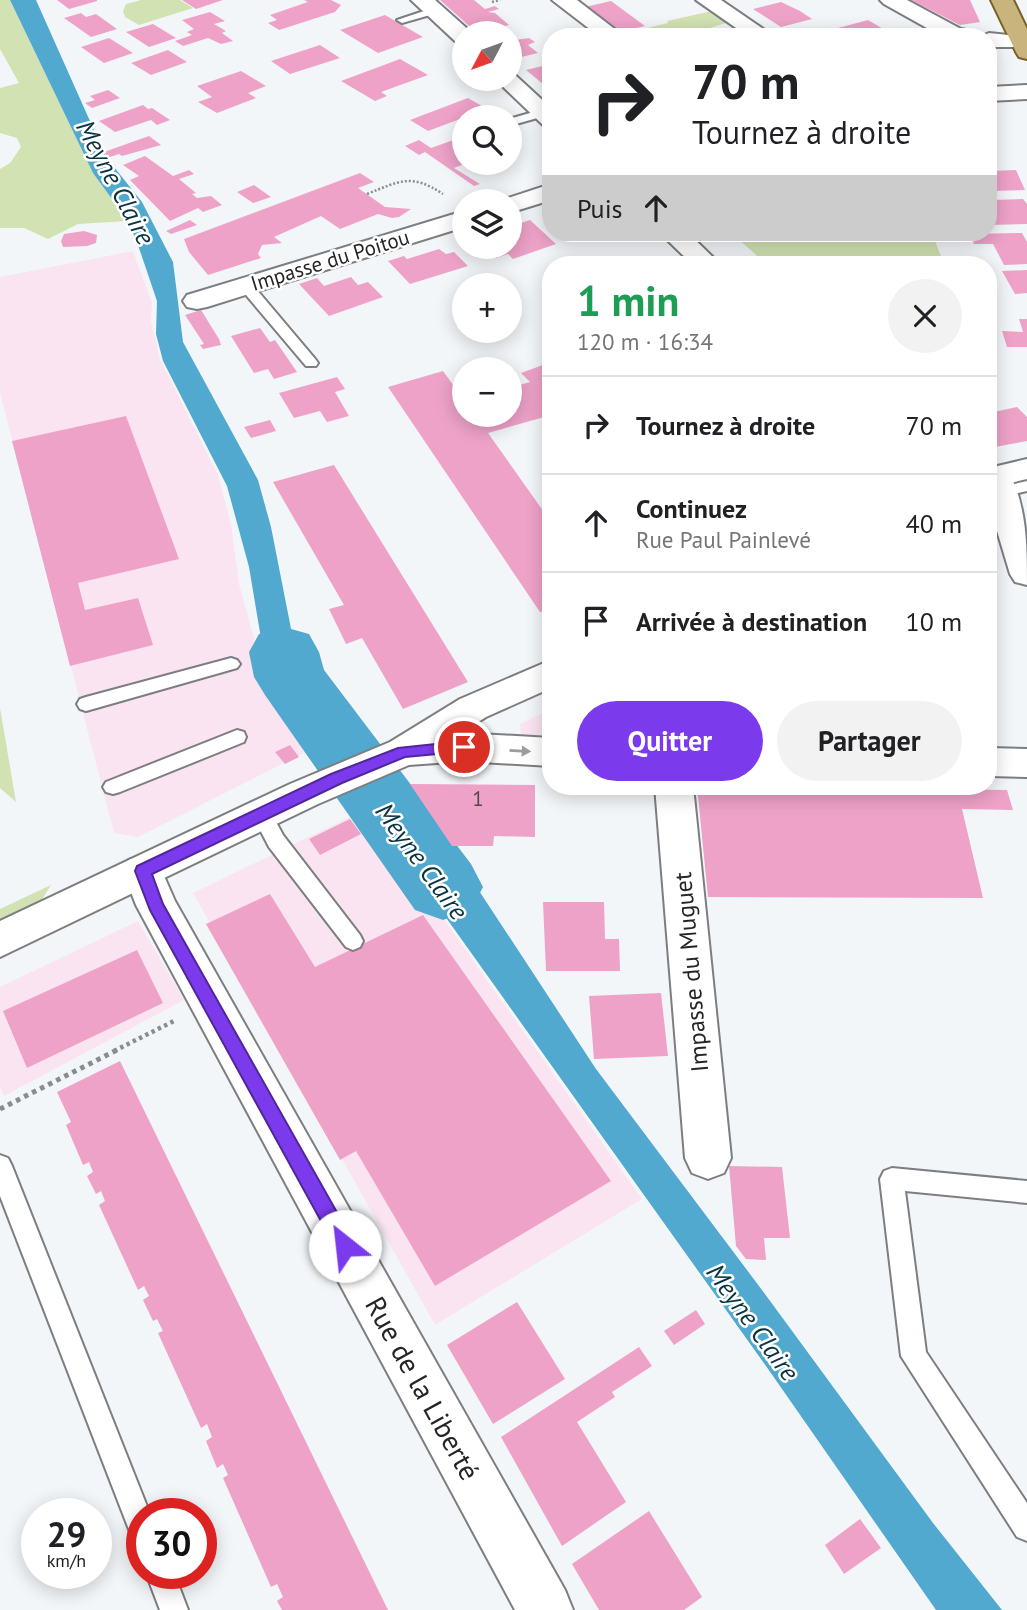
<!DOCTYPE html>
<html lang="fr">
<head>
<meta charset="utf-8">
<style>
	body { margin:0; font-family:"PT Sans",sans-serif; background:#f2f2f2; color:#202124; height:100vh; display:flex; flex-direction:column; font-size:26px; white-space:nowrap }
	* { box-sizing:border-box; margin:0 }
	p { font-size:23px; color:#757577 }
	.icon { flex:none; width:38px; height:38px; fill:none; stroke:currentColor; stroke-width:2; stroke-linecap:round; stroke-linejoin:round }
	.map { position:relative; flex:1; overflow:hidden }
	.side { position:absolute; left:542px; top:256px; width:455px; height:539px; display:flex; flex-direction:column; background:#fff; border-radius:28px; box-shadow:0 4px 18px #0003 }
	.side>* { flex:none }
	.hud { position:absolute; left:542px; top:28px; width:455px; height:214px; border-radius:28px; box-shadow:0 4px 18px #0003; background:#fff; color:#202124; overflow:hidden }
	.needle { width:46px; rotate:229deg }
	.buttons { position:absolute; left:452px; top:21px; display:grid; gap:14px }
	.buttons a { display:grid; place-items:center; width:70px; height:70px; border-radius:50%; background:#fff; box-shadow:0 4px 18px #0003; font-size:35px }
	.speed { position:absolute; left:21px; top:1498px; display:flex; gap:14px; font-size:35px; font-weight:700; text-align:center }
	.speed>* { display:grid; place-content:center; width:91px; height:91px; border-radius:50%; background:#fff; box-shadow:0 4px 18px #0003; line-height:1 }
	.speed small { font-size:18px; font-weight:400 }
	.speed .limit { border:10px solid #d22; background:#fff; color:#111 }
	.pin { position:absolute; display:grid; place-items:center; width:60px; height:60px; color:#fff; margin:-30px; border:4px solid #fff; border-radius:50%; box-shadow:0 2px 7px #0007 }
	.me { position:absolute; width:77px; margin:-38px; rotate:331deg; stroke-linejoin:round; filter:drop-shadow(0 0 5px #0008) }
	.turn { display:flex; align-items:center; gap:24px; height:147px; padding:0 35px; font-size:32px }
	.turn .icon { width:91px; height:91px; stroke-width:2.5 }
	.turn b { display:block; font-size:49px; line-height:60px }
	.then { display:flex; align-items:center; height:66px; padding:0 35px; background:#0003; gap:14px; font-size:26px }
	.round { display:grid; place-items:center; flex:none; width:74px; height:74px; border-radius:37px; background:#f2f2f2 }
	.overview { display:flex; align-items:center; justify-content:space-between; height:119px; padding:0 35px }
	h1 { font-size:42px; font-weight:700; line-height:52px; color:#1e9e55 }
	.button { display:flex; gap:14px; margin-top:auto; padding:14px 35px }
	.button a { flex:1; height:80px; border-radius:42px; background:#7c3aed; color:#fff; font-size:28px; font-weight:700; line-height:80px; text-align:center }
	.button a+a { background:#f2f2f2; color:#202124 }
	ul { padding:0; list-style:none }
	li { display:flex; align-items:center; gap:21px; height:98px; padding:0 35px; border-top:2px solid #e0e0e0 }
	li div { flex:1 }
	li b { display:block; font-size:26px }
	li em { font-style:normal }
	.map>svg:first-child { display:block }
</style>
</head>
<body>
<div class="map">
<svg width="1027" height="1610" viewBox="0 0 1027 1610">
	<rect width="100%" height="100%" fill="#f3f6f9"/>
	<path fill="#fbe4f1" d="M133 251 152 303 151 322 160 359 218 475 231 524 239 584 266 682 277 712 308 751 138 837 114 833 0 393V277Z
		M551 709V735H521L520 724Z
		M366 809 642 1199 435 1325 193 893Z
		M138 921 184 1000 4 1096 0 1088V987Z"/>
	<path fill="#d2e2b2" d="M0 0H10L93 173 128 221 78 224 48 239 24 228H0V169L10 163 21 147 17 138 0 133V88L19 83 0 49Z
		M141 0H180L193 8 139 25 125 17 123 11 126 4Z
		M712 11 729 22 688 35C668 24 658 38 643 29L668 23 667 21Z
		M748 233H932L944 264H766L736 237Z
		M0 708 16 802 0 788Z
		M51 885 41 901 0 921V909Z"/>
	<path fill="#51a9d0" d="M10 0H36L106 157 142 202 173 262 183 342 258 480 271 527 295 649 351 734 318 750 287 707 265 662 249 567 227 486 163 361 156 334 157 301 138 245 128 221 93 173Z
		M408 787H411L596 1069 762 1290 933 1523 1002 1610H936L766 1366 367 807Z"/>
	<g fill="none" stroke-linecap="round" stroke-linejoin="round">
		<path fill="#51a9d0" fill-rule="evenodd" d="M284 627 309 634 319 652 324 670 471 864 483 887 471 910 443 920 415 910 265 695 254 677 249 652 259 634Z"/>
	</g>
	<path fill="#eea2c8" d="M57 0H97V1L69 9Z
		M182 0H223L196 9Z
		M304 0H331L341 5 335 12 279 30 268 23 277 20 270 15 308 2Z
		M440 0H474L485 9 495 6 499 9 488 12 495 13 509 25 484 31 486 33H477Z
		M911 0H970L980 22 960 25Z
		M611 1 645 26 637 28 644 33 638 34 642 37H626L585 7Z
		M781 2 800 11 812 19 781 27 753 9Z
		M210 12 225 21 214 24 226 31 222 33 233 41 221 44 208 38 183 46 175 41 192 35 187 32 194 29 182 20Z
		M81 13 86 17 96 14 117 29 91 37 64 18Z
		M385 15 423 37 378 53 340 30Z
		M868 20 885 30 873 34 876 37H804Z
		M153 24 176 38 149 47 126 32Z
		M109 38 133 53 104 63 81 47Z
		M529 38 535 42 528 45 538 53 509 60V41Z
		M320 45 340 58 290 74 271 61Z
		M168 50 187 62 151 75 131 63Z
		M400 59 428 75 381 92 387 96 375 101 341 81Z
		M551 64V88L549 89 526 70Z
		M241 71 266 86 248 93 256 98 217 113 198 102 212 97 197 86Z
		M108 90 120 98 92 108 85 103 95 100 90 96Z
		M468 98 487 109 428 131 410 120Z
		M143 105 148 109 152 108 170 120 157 125 151 120 115 132 99 121Z
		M149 136 161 145 122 156 119 154 107 158 104 152Z
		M462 137 464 164 454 168 480 184 474 186 425 152 419 155 405 146 419 140 431 148Z
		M145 156 173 176 189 170 194 174 179 179 196 193 192 194 197 198 211 196 222 205 203 212 198 208 170 221 130 180 139 176 123 165Z
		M1016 170 1025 190 991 191 992 194H989V171Z
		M360 173 374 182 358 188 385 207 411 209 399 217 392 218 378 214 340 229 321 216 274 237 282 243 262 245 258 254 261 258 208 275 189 252 184 239Z
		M254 185 271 197 253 203 237 192Z
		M1023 199 1027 204V224L989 225V200Z
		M190 220 197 225 171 234 166 231Z
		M530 220 556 244 513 259 508 254 496 258 483 247H509V227Z
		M84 231 97 235 96 243 87 246 63 247 61 241 64 234Z
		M1022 233 1027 242V264L1004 265 993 244H974L969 234Z
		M439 249 446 254 454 252 468 266 410 284 388 261 404 256 407 259Z
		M1027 270V293L1015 294 1002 271Z
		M351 277 358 285 368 282 383 297 329 316 299 284 317 278 324 286Z
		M201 310 219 339 221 345 203 349 200 345 204 344 185 315Z
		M1019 319H1027V347H1007L1002 331 1023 332Z
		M260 328 270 342 275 340 297 372 274 379 268 369 254 373 231 336Z
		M551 362V415L488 433 551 522V609L540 612 388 387 443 371 464 400V415H509V388L530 382 521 373Z
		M337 377 345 389 335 392 349 416 327 422 320 411 294 418 279 393Z
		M1017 407 1027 417V441L989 448V413Z
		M126 416 179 559 78 583 85 610 138 598 153 645 70 666 12 441Z
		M270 420 276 431 251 438 244 427Z
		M334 465 468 682 403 709 362 638 346 644 329 609 344 605 273 482Z
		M290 745 299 757 285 764 275 752Z
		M410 784 535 785V837L494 836 493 846H452Z
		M697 786 1007 790 1013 810 962 809 983 898 708 897Z
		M350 819 361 834 320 855 309 839Z
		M270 894 315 967 423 915 611 1181 435 1286 356 1151 340 1160 206 924Z
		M543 902H604L605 939H619L620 971H546Z
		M137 950 163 1003 27 1068 3 1011Z
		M661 993 668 1056 594 1059 589 996Z
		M120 1061 388 1610H282L277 1601 283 1597 277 1584 271 1587 223 1478 228 1475 223 1464 217 1468 206 1441 212 1437 207 1424 201 1428 158 1333 163 1331 157 1319 153 1321 143 1300 149 1296 144 1286 138 1290 99 1205 105 1201 101 1191 96 1194 87 1176 93 1172 89 1162 83 1165 66 1125 71 1122 57 1092Z
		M729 1166 782 1167 790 1238H764L766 1260 746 1259 736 1246Z
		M517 1302 565 1379 493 1424 447 1345Z
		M696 1310 705 1324 674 1345 664 1331Z
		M639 1347 652 1366 612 1392 615 1397 577 1422 626 1502 562 1546 501 1437Z
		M649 1511 702 1597 684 1610H599L572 1564Z
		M860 1519 881 1548 844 1574 825 1545Z"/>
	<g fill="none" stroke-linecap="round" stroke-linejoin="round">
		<g stroke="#7c7e81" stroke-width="4">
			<path id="service" d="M433 8 438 11 437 13 402 23 397 20Z
				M544 109 548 111V115L509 126V119Z
				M246 282 251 283 316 360 318 363 316 366H306L241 289V283Z
				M1027 481V491L989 500V490Z
				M231 658 237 660 240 664 237 668 86 711 80 709 77 704 80 699 86 697Z
				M237 730 244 732 246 737 244 742 120 792 113 794 106 792 103 787 106 782Z
				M262 806 269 809 283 835 360 935 363 941 360 947 353 950 346 947 269 847 252 814 255 809Z
				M0 1155 8 1158 12 1166 150 1514H142V1540L132 1537 128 1527 0 1196Z
				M892 1168 1027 1181V1203L905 1191 926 1352 1027 1503V1541L1017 1537 901 1356 880 1179 884 1171Z
				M146 1573H174L188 1610H160Z"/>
		</g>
		<g stroke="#7c7e81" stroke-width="4">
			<path id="minor" d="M411 0H435L472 33H464V43L456 42Z
				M552 0H577L625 37H600Z
				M696 0H721L775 37H749Z
				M880 0H907L961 29 977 32 980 37H943L884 4Z
				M989 33 1027 37V47H989V37H980Z
				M509 73 514 74 551 108V127L543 125 495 79H509Z
				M1027 85V99L989 101V87Z
				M551 184V200L509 213V201H499Z
				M464 211V227L207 307 197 309 187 307 183 301 187 295Z
				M660 233H688L720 264H692Z
				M996 466 1007 469C1027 504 1027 546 1027 585L1015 582 1010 574 989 504V468Z
				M655 786H693L731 1158 724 1173 708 1179 692 1173 685 1158Z
				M143 855 157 860 175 901 565 1590 573 1610H515L136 905 123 871 129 860Z"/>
		</g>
		<g stroke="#7c7e81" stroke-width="4">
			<path id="tertiary" d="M1027 459V479L989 488V468Z
				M551 660V688L486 717 461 733 551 738V766L464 761 409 765 318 804 0 957V921L290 784 390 742 460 699Z
				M989 748 1027 749V777L989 776Z"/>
		</g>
		<g stroke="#786126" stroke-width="4">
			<path id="primary" d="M991 0H1013L1027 29V59L1019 57 1016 52Z"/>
		</g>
		<path stroke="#8a8c8e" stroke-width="2.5" stroke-dasharray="2 2" stroke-linecap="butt" d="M492 2 500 0
			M367 194C400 181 411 173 443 194"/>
		<path stroke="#8a8c8e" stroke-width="4.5" stroke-dasharray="3.5 3.5" stroke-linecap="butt" d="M114 1051 174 1021"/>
		<path stroke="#8a8c8e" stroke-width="5" stroke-dasharray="4.5 4.5" stroke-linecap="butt" d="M0 1109 117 1050"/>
		<use href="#service" fill="#fff" fill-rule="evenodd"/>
		<use href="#minor" fill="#fff" fill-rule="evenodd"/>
		<use href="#tertiary" fill="#fff" fill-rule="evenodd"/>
		<use href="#primary" fill="#c9b47d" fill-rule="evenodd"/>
	</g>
	<defs><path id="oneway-solid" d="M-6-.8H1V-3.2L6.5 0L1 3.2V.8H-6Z" transform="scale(1.75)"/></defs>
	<use fill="#9c9d9d" href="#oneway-solid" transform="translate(520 751) rotate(3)"/>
	<path fill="#7c3aed" stroke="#51269a" stroke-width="2" d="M464 741 469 743 472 747 469 751 405 757 342 783 152 874 163 904 352 1239 355 1246 352 1252 345 1255 338 1252 150 910 135 871 137 866 331 774 398 748Z"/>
	<g text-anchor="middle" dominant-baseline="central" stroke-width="5" stroke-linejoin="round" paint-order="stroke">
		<g font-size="21" fill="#242526" stroke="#fff">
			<text transform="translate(330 260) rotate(-17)">Impasse du Poitou</text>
		</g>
		<g font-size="21" fill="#56444e">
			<text x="478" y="798">1</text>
		</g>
		<g font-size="24" fill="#242526" stroke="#fff">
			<text transform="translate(691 972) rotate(-95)">Impasse du Muguet</text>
		</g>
		<g font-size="26" font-style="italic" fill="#093242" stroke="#fff">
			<text transform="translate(116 182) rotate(62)">Meyne Claire</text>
			<text transform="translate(422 861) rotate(54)">Meyne Claire</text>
			<text transform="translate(753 1322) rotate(54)">Meyne Claire</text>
		</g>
		<g font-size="28" fill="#242526" stroke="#fff">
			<text transform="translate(423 1388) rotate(61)">Rue de la Liberté</text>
		</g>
	</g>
</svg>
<div class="buttons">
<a><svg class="needle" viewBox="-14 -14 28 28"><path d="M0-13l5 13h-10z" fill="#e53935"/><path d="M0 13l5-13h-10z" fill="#757577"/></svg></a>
<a><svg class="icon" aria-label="search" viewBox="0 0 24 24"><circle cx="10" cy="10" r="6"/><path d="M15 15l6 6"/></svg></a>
<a><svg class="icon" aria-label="layers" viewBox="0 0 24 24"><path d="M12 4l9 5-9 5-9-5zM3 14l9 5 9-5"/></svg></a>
<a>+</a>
<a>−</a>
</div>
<div class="speed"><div>29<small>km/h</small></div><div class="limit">30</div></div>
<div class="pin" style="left:464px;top:747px;background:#d93025"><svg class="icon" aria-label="arrive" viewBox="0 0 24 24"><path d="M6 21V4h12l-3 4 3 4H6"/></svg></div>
<svg class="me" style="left:345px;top:1246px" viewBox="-20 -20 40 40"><circle r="19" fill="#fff"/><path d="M0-13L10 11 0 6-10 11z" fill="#7c3aed"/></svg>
<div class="hud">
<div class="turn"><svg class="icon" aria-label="right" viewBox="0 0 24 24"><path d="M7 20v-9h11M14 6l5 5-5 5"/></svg><div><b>70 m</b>Tournez à droite</div></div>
<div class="then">Puis<svg class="icon" aria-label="ahead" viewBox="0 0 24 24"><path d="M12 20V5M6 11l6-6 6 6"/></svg></div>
</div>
<section class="side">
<div class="overview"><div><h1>1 min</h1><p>120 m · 16:34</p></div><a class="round"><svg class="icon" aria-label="close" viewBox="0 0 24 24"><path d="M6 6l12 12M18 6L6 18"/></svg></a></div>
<ul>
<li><svg class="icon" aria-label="right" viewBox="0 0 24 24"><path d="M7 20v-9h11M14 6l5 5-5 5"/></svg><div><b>Tournez à droite</b></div><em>70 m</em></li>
<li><svg class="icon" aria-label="ahead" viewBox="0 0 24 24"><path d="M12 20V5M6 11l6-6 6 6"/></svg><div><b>Continuez</b><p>Rue Paul Painlevé</p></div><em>40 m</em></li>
<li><svg class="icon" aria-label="arrive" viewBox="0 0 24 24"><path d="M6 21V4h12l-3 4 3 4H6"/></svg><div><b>Arrivée à destination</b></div><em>10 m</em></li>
</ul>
<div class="button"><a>Quitter</a><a>Partager</a></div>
</section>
</div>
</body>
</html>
